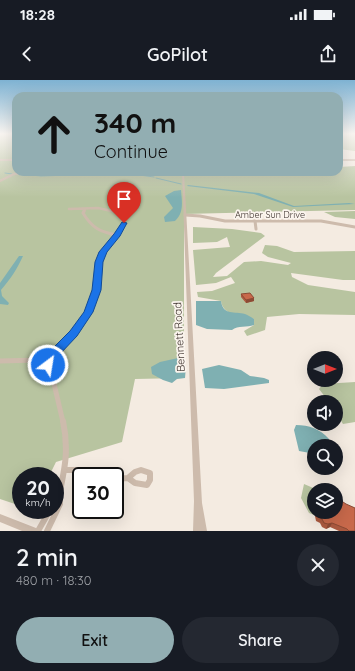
<!DOCTYPE html>
<html lang="en">
<head>
<meta charset="utf-8">
<style>
	body { margin:0; font-family:Quicksand,sans-serif; background:#242831; color:#f1f3f6; height:100vh; display:flex; flex-direction:column; font-size:15px; white-space:nowrap }
	* { box-sizing:border-box; margin:0 }
	p { font-size:13px; color:#9ea1a6 }
	.icon { flex:none; width:22px; height:22px; fill:none; stroke:currentColor; stroke-width:2; stroke-linecap:round; stroke-linejoin:round }
	.map { position:relative; height:451px; overflow:hidden }
	.side { display:flex; flex-direction:column; background:#171b24; flex:1 }
	.side>* { flex:none }
	.hud { position:absolute; left:12px; top:12px; width:331px; height:84px; border-radius:12px; box-shadow:0 4px 16px #0002; background:#92aeb2; color:#111; overflow:hidden }
	.needle { width:26px; rotate:90deg }
	.tools { position:absolute; left:307px; top:271px; display:grid; gap:8px }
	.tools a { display:grid; place-items:center; width:36px; height:36px; border-radius:50%; background:#171b24; box-shadow:0 4px 16px #0002; font-size:20px }
	.speed { position:absolute; left:12px; top:387px; display:flex; gap:8px; font-size:20px; font-weight:700; text-align:center }
	.speed>* { display:grid; place-content:center; width:52px; height:52px; border-radius:50%; background:#171b24; box-shadow:0 4px 16px #0002; line-height:1 }
	.speed small { font-size:10px; font-weight:400 }
	.speed .limit { border:2px solid #111; border-radius:6px; background:#fff; color:#111 }
	.pin { position:absolute; display:grid; place-items:center; width:34px; height:34px; color:#fff; margin:-41px -17px; border-radius:50% 50% 50% 0; rotate:-45deg; box-shadow:0 0 4px #0007 }
	.pin .icon { rotate:45deg }
	.me { position:absolute; width:44px; margin:-22px; rotate:31deg; stroke-linejoin:round; filter:drop-shadow(0 0 3px #0008) }
	.turn { display:flex; align-items:center; gap:14px; height:84px; padding:0 16px; font-size:18px }
	.turn .icon { width:52px; height:52px; stroke-width:2.5 }
	.turn b { display:block; font-size:28px; line-height:34px }
	.round { display:grid; place-items:center; flex:none; width:42px; height:42px; border-radius:21px; background:#242831 }
	.head { display:flex; align-items:center; justify-content:space-between; height:68px; padding:0 16px }
	h1 { font-size:24px; font-weight:600; line-height:30px }
	.action { display:flex; gap:8px; margin-top:auto; padding:8px 16px }
	.action a { flex:1; height:46px; border-radius:24px; background:#92aeb2; color:#111; font-size:16px; font-weight:600; line-height:46px; text-align:center }
	.action a+a { background:#242831; color:#f1f3f6 }
	.status { display:flex; justify-content:space-between; align-items:center; height:28px; padding:0 20px; background:#171b24; direction:ltr }
	.status svg { height:11px; fill:currentColor }
	header { display:flex; justify-content:space-between; align-items:center; height:52px; padding:0 16px; background:#171b24; font-size:18px; font-weight:600 }
	.map>svg:first-child { display:block }
</style>
</head>
<body>
<div class="status"><b>18:28</b><svg viewBox="0 0 49 12"><path d="M0 12V9h3v3zM5 12V6h3v6zM10 12V3h3v9zM15 12V0h3v12zM26 1h20v11H26zM47 4h2v5h-2z"/></svg></div>
<header><svg class="icon" aria-label="back" viewBox="0 0 24 24"><path d="M15 5l-7 7 7 7"/></svg>GoPilot<svg class="icon" aria-label="share" viewBox="0 0 24 24"><path d="M12 15V3M7 8l5-5 5 5M5 13v7h14v-7"/></svg></header>
<div class="map">
<svg width="355" height="451" viewBox="0 0 355 451">
	<rect width="100%" height="100%" fill="#f4ebe1"/>
	<path fill="#b8c4a0" d="M0 54H16V79H0Z
		M339 54H355V71L339 69Z
		M0 81H16V92H339V87L355 86V130L184 134V298L135 299 122 362 56 382 49 396H21V426L0 419Z
		M355 131V139L335 137 324 132Z
		M193 147 232 149 261 153 265 156 216 193 213 197 227 196 244 182 261 181 288 185 291 183 268 177 262 173 265 165 277 166 294 172 355 171V200H343L291 193 292 197 308 205 355 212V235L299 234 267 237 265 250 247 256 244 251 254 245V239C242 236 223 236 221 221L198 217 197 212 212 211 235 203 231 197 216 203 196 205 193 170 230 167 227 157 217 162 193 163Z
		M355 302V342L343 344 336 333V322H329L319 309 323 304Z
		M304 404 318 410H314V435L309 433 301 418Z"/>
	<path fill="#7fb0b2" d="M188 105 259 113 294 126 349 123 355 124 293 127 254 114 187 106Z
		M181 110C182 122 184 133 175 141L165 142 164 137 173 128 165 116 174 111Z
		M19 176H23C16 191 11 198 1 210L2 216 9 223 8 225 0 224V203Z
		M196 221H221C223 236 235 231 245 234 248 235 251 237 254 239V245C247 248 238 245 232 250L207 249 196 245Z
		M178 278 186 286 185 298 177 299 172 303 163 300 152 294 151 287 160 282Z
		M219 285 241 290 250 296 264 298 269 300V303L224 309 205 308 202 289Z
		M296 345C309 345 320 349 329 359L327 366H314V372L310 373 299 371 294 350Z"/>
	<g fill="none" stroke-linecap="round" stroke-linejoin="round">
		<path stroke="#7fb0b2" stroke-width="1" d="M5 93 12 94
			M22 94 41 96 125 93 154 97
			M156 98 181 104"/>
		<path stroke="#cdbbac" stroke-width="2.5" d="M0 101 14 94 30 92
			M69 129 98 128 116 132
			M84 132 85 129"/>
		<path stroke="#cdbbac" stroke-width="3" d="M84 131 83 133C92 148 100 152 117 155
			M185 135 200 136 225 141H321L355 147
			M255 141 256 149
			M99 186 103 172 123 145V136L114 131"/>
		<path stroke="#cdbbac" stroke-width="4" d="M72 255C94 230 95 216 99 185"/>
		<path stroke="#cdbbac" stroke-width="5" d="M51 273 56 278 54 283C48 285 42 287 38 281L41 276Z
			M54 274 73 254
			M0 281 39 280
			M48 285 51 291 63 342"/>
		<path stroke="#cdbbac" stroke-width="6" d="M65 390H80L101 396
			M141 390 150 393V400L147 405 135 403 128 398 135 392Z
			M115 399 128 398
			M59 416C65 388 69 369 63 341
			M38 451 50 430
			M47 451 60 424 59 416 55 421"/>
		<path fill="#cdbbac" fill-rule="evenodd" d="M0 79H16V81H0Z
			M339 79H355V81H339Z
			M182 92H184L202 423 207 451H193L194 421Z
			M0 434 36 448 37 451H22L0 442Z"/>
	</g>
	<path fill="#ac5a40" d="M241 214 254 218V221L246 223 241 217Z
		M316 432H336L355 451H339L330 447 326 449 322 447 320 443 316 441 315 436Z"/>
	<path fill="#8c4a34" d="M254 218V221L246 223V220Z
		M332 443 330 447 326 449 328 444Z"/>
	<path fill="#c8694b" stroke="#8c4a34" d="M250 213 254 218 246 220 241 214Z
		M340 420 346 424 355 428V451H349L347 449 332 443 328 444 324 443 322 439 318 437 317 432H336V422Z"/>
	<linearGradient id="sky" x2="0" y2="1"><stop stop-color="#7eb2d2"/><stop offset="0.46" stop-color="#faf6f2"/><stop offset="1" stop-color="#faf6f2" stop-opacity="0"/></linearGradient>
	<rect width="355" height="117" fill="url(#sky)"/>
	<path fill="#1a73e8" stroke="#114b97" d="M122 142 127 143 120 156 107 172 103 182 101 210 93 232 77 256 60 274 62 278C60 285 52 290 45 288L43 285 51 278 49 274 50 271 70 251 84 232 92 210 95 182 99 172 114 154Z"/>
	<g text-anchor="middle" dominant-baseline="central" stroke-width="3.5" stroke-linejoin="round" paint-order="stroke">
		<g font-size="9" fill="#3b302b" stroke="#fbf5ee">
			<text x="270" y="134">Amber Sun Drive</text>
		</g>
		<g font-size="11" fill="#3b302b" stroke="#fbf5ee">
			<text transform="translate(179 257) rotate(-93)">Bennett Road</text>
		</g>
	</g>
</svg>
<div class="tools">
<a><svg class="needle" viewBox="-14 -14 28 28"><path d="M0-13l5 13h-10z" fill="#e53935"/><path d="M0 13l5-13h-10z" fill="#9ea1a6"/></svg></a>
<a><svg class="icon" aria-label="sound" viewBox="0 0 24 24"><path d="M4 9h4l5-4v14l-5-4H4zM17 9q2 3 0 6"/></svg></a>
<a><svg class="icon" aria-label="search" viewBox="0 0 24 24"><circle cx="10" cy="10" r="6"/><path d="M15 15l6 6"/></svg></a>
<a><svg class="icon" aria-label="layers" viewBox="0 0 24 24"><path d="M12 4l9 5-9 5-9-5zM3 14l9 5 9-5"/></svg></a>
</div>
<div class="speed"><div>20<small>km/h</small></div><div class="limit">30</div></div>
<div class="pin" style="left:124px;top:143px;background:#d93025"><svg class="icon" aria-label="arrive" viewBox="0 0 24 24"><path d="M6 21V4h12l-3 4 3 4H6"/></svg></div>
<svg class="me" style="left:48px;top:285px" viewBox="-20 -20 40 40"><circle r="17" fill="#1a73e8" stroke="#fff" stroke-width="3"/><path d="M0-11L8 9 0 5-8 9z" fill="#fff"/></svg>
<div class="hud">
<div class="turn"><svg class="icon" aria-label="ahead" viewBox="0 0 24 24"><path d="M12 20V5M6 11l6-6 6 6"/></svg><div><b>340 m</b>Continue</div></div>
</div>
</div>
<section class="side">
<div class="head"><div><h1>2 min</h1><p>480 m · 18:30</p></div><a class="round"><svg class="icon" aria-label="close" viewBox="0 0 24 24"><path d="M6 6l12 12M18 6L6 18"/></svg></a></div>
<div class="action"><a>Exit</a><a>Share</a></div>
</section>
</body>
</html>
